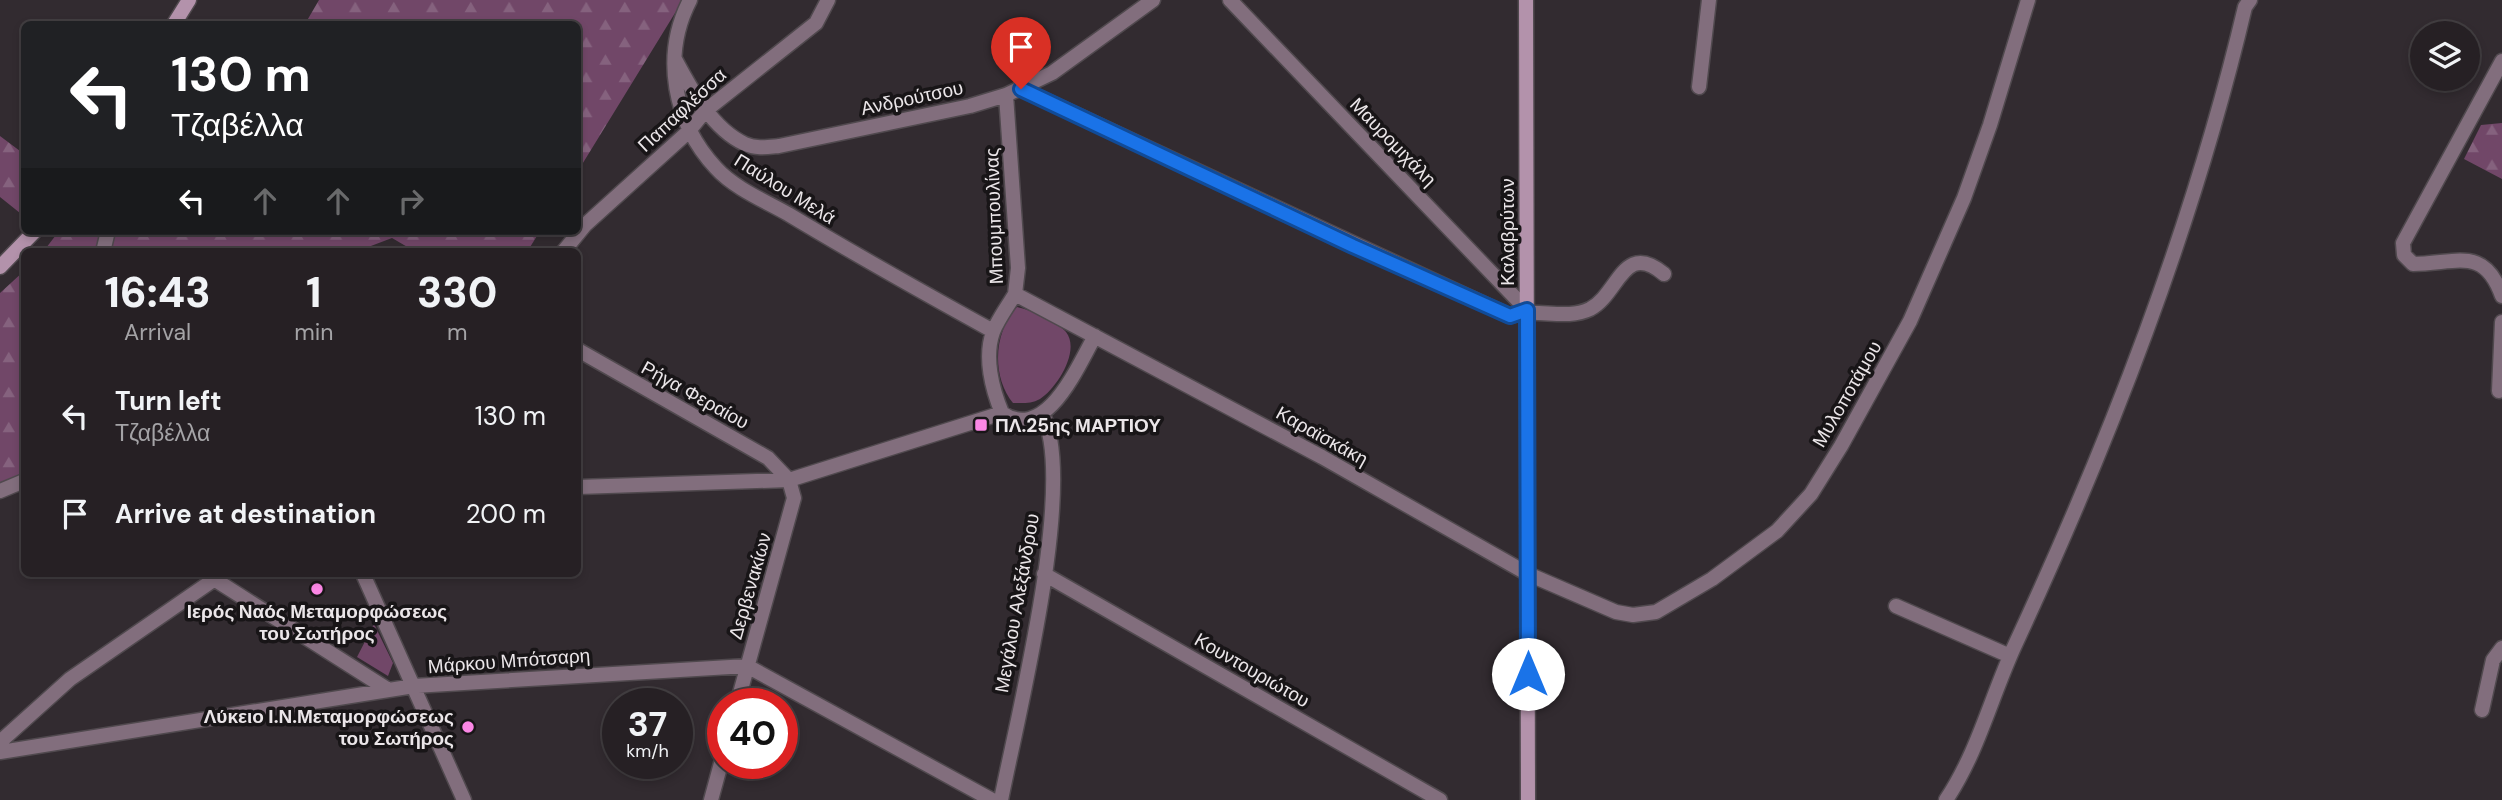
<!DOCTYPE html>
<html lang="en">
<head>
<meta charset="utf-8">
<style>
	body { margin:0; font-family:"DM Sans",sans-serif; background:#2e282c; color:#f1f3f6; height:100vh; display:flex; flex-direction:column; font-size:26px; white-space:nowrap }
	* { box-sizing:border-box; margin:0 }
	p { font-size:23px; color:#a4a3a6 }
	.icon { flex:none; width:38px; height:38px; fill:none; stroke:currentColor; stroke-width:2; stroke-linecap:round; stroke-linejoin:round }
	.map { position:relative; flex:1; overflow:hidden }
	.details { position:absolute; left:21px; top:248px; width:560px; height:329px; display:flex; flex-direction:column; background:#262024; border-radius:10px; box-shadow:0 4px 10px #0003,0 0 0 2px #423e41 }
	.details>* { flex:none }
	.guide { position:absolute; left:21px; top:21px; width:560px; height:214px; border-radius:10px; box-shadow:0 4px 10px #0003,0 0 0 2px #423e41; background:#202124; color:#fff; overflow:hidden }
	.controls { position:absolute; left:2410px; top:21px; display:grid; gap:14px }
	.controls a { display:grid; place-items:center; width:70px; height:70px; border-radius:50%; background:#262024; box-shadow:0 4px 10px #0003,0 0 0 2px #423e41; font-size:35px }
	.speed { position:absolute; left:602px; top:688px; display:flex; gap:14px; font-size:35px; font-weight:700; text-align:center }
	.speed>* { display:grid; place-content:center; width:91px; height:91px; border-radius:50%; background:#262024; box-shadow:0 4px 10px #0003,0 0 0 2px #423e41; line-height:1 }
	.speed small { font-size:18px; font-weight:400 }
	.speed .limit { border:10px solid #d22; background:#fff; color:#111 }
	.pin { position:absolute; display:grid; place-items:center; width:60px; height:60px; color:#fff; margin:-72px -30px; border-radius:50% 50% 50% 0; rotate:-45deg; box-shadow:0 0 7px #0007 }
	.pin .icon { rotate:45deg }
	.me { position:absolute; width:77px; margin:-38px; rotate:0deg; stroke-linejoin:round; filter:drop-shadow(0 0 5px #0008) }
	.turn { display:flex; align-items:center; gap:24px; height:147px; padding:0 35px; font-size:32px }
	.turn .icon { width:91px; height:91px; stroke-width:2.5 }
	.turn b { display:block; font-size:49px; line-height:60px }
	.lanes { display:flex; align-items:center; height:66px; padding:0 35px; background:#0003; justify-content:center; gap:35px; direction:ltr }
	.lanes .off { opacity:.35 }
	.eta { display:flex; justify-content:space-evenly; align-items:center; height:119px; text-align:center }
	.eta b { font-size:42px; font-weight:800; line-height:49px }
	ul { padding:0; list-style:none }
	li { display:flex; align-items:center; gap:21px; height:98px; padding:0 35px }
	li div { flex:1 }
	li b { display:block; font-size:26px }
	li em { font-style:normal }
	.map>svg:first-child { display:block }
</style>
</head>
<body>
<div class="map">
<svg width="2502" height="800" viewBox="0 0 2502 800">
	<defs>
		<pattern id="forest-firs" width="22" height="20" patternUnits="userSpaceOnUse" patternTransform="scale(1.75)"><rect width="22" height="20" fill="#714768"/><path d="M5 1l3.5 6h-7zM16 11l3.5 6h-7z" fill="#85627e"/></pattern>
	</defs>
	<rect width="100%" height="100%" fill="#322b30"/>
	<path fill="#714768" d="M1017 307C1031 310 1057 321 1066 332 1081 351 1056 389 1040 399 1031 404 1022 403 1013 403 991 376 994 331 1017 307Z
		M374 624 393 663 388 676 357 657Z"/>
	<path fill="url(#forest-firs)" d="M319 0H683L578 171V24H305Z
		M2502 123V179L2464 159 2481 125Z
		M0 136 24 154V209L20 213 0 197Z
		M59 231H540L527 252H416L392 238 355 252H43Z
		M24 271V474L0 484V293Z"/>
	<g fill="none" stroke-linecap="round" stroke-linejoin="round">
		<g stroke="#50494e" stroke-width="17">
			<path id="street" d="M690 0C661 56 674 123 716 168 734 188 765 201 788 214 856 255 924 293 993 331
				M1230 0 1527 310
				M675 59C691 89 712 129 745 144 756 149 768 147 779 146L970 106 1006 95 1052 73 1153 0
				M2502 61 2403 243 2404 255 2413 264C2456 264 2484 245 2502 296
				M1699 87 1709 0
				M1021 89 1510 316C1536 307 1565 321 1590 309 1619 294 1623 240 1664 274
				M1006 95 1018 268 1015 294
				M103 252 108 231
				M563 252 585 225 688 132 705 111 816 23 828 0
				M1095 336C1078 365 1047 443 1002 413 992 389 984 357 993 332 998 319 1008 306 1015 294L1322 457 1528 574 1616 612 1633 615 1656 612 1712 579 1777 531 1811 494 1841 446 1910 321 1964 198 1990 125 2028 0
				M578 350 768 458 789 480 794 498 737 704
				M2499 391 2502 322
				M578 487 789 480 1002 413
				M0 491 24 481
				M363 574 464 800
				M1044 574 1440 800
				M214 579 387 689
				M1896 606 2010 656
				M2482 710 2493 660 2502 648
				M0 742 70 679 222 574
				M0 752 414 686 747 666 992 800
				M711 800 723 756
				M1001 800C1017 718 1078 480 1042 413
				M1946 800C1978 752 1991 697 2015 645 2110 440 2193 227 2245 7L2250 0"/>
		</g>
		<g stroke="#50494e" stroke-width="17">
			<path id="secondary" d="M1526 0 1528 800
				M174 24 189 0
				M0 267 35 231"/>
		</g>
		<use href="#street" stroke="#826e7d" stroke-width="14"/>
		<use href="#secondary" stroke="#b392ab" stroke-width="14"/>
	</g>
	<g fill="none" stroke-linecap="round" stroke-linejoin="round">
		<g stroke="#114b97" stroke-width="18">
			<path id="route" d="M1021 89 1353 246 1510 316 1527 310 1528 674"/>
		</g>
		<use href="#route" stroke="#1a73e8" stroke-width="12"/>
	</g>
	<g fill="#fb87e5" stroke="#181517" stroke-width="2.5">
		<rect x="974" y="418" width="14" height="14" rx="3.5"/>
		<circle cx="317" cy="589" r="7"/>
		<circle cx="468" cy="727" r="7"/>
	</g>
	<g text-anchor="middle" dominant-baseline="central" stroke-width="7" stroke-linejoin="round" paint-order="stroke">
		<g font-size="19" fill="#ebe6e9" stroke="#181517">
			<text transform="translate(912 98) rotate(-12)">Ανδρούτσου</text>
			<text transform="translate(682 110) rotate(-43)">Παπαφλέσσα</text>
			<text transform="translate(1393 142) rotate(46)">Μαυρομιχάλη</text>
			<text transform="translate(785 189) rotate(32)">Παύλου Μελά</text>
			<text transform="translate(994 216) rotate(-92)">Μπουμπουλίνας</text>
			<text transform="translate(1507 232) rotate(-90)">Καλαβρύτων</text>
			<text transform="translate(1847 394) rotate(-60)">Μυλοποτάμου</text>
			<text transform="translate(695 395) rotate(29)">Ρήγα Φεραίου</text>
			<text transform="translate(1322 436) rotate(29)">Καραϊσκάκη</text>
			<text transform="translate(750 586) rotate(-74)">Δερβενακίων</text>
			<text transform="translate(1017 603) rotate(-80)">Μεγάλου Αλεξάνδρου</text>
			<text transform="translate(509 661) rotate(-4)">Μάρκου Μπότσαρη</text>
			<text transform="translate(1252 670) rotate(30)">Κουντουριώτου</text>
		</g>
		<g font-size="19" font-weight="bold" fill="#ebe6e9" stroke="#181517" text-anchor="start">
			<text x="995" y="425">ΠΛ.25ης ΜΑΡΤΙΟΥ</text>
			<text x="317" y="611" text-anchor="middle">Ιερός Ναός Μεταμορφώσεως<tspan x="317" dy="22">του Σωτήρος</tspan></text>
			<text x="454" y="716" text-anchor="end">Λύκειο Ι.Ν.Μεταμορφώσεως<tspan x="454" dy="22">του Σωτήρος</tspan></text>
		</g>
	</g>
</svg>
<div class="controls">
<a><svg class="icon" aria-label="layers" viewBox="0 0 24 24"><path d="M12 4l9 5-9 5-9-5zM3 14l9 5 9-5"/></svg></a>
</div>
<div class="speed"><div>37<small>km/h</small></div><div class="limit">40</div></div>
<div class="pin" style="left:1021px;top:89px;background:#d93025"><svg class="icon" aria-label="arrive" viewBox="0 0 24 24"><path d="M6 21V4h12l-3 4 3 4H6"/></svg></div>
<svg class="me" style="left:1528px;top:674px" viewBox="-20 -20 40 40"><circle r="19" fill="#fff"/><path d="M0-13L10 11 0 6-10 11z" fill="#1a73e8"/></svg>
<div class="guide">
<div class="turn"><svg class="icon" aria-label="left" viewBox="0 0 24 24"><path d="M17 20v-9H6M10 6l-5 5 5 5"/></svg><div><b>130 m</b>Τζαβέλλα</div></div>
<div class="lanes"><svg class="icon" aria-label="left" viewBox="0 0 24 24"><path d="M17 20v-9H6M10 6l-5 5 5 5"/></svg><svg class="icon off" aria-label="ahead" viewBox="0 0 24 24"><path d="M12 20V5M6 11l6-6 6 6"/></svg><svg class="icon off" aria-label="ahead" viewBox="0 0 24 24"><path d="M12 20V5M6 11l6-6 6 6"/></svg><svg class="icon off" aria-label="right" viewBox="0 0 24 24"><path d="M7 20v-9h11M14 6l5 5-5 5"/></svg></div>
</div>
<section class="details">
<div class="eta">
<div><b>16:43</b><p>Arrival</p></div>
<div><b>1</b><p>min</p></div>
<div><b>330</b><p>m</p></div>
</div>
<ul>
<li><svg class="icon" aria-label="left" viewBox="0 0 24 24"><path d="M17 20v-9H6M10 6l-5 5 5 5"/></svg><div><b>Turn left</b><p>Τζαβέλλα</p></div><em>130 m</em></li>
<li><svg class="icon" aria-label="arrive" viewBox="0 0 24 24"><path d="M6 21V4h12l-3 4 3 4H6"/></svg><div><b>Arrive at destination</b></div><em>200 m</em></li>
</ul>
</section>
</div>
</body>
</html>
